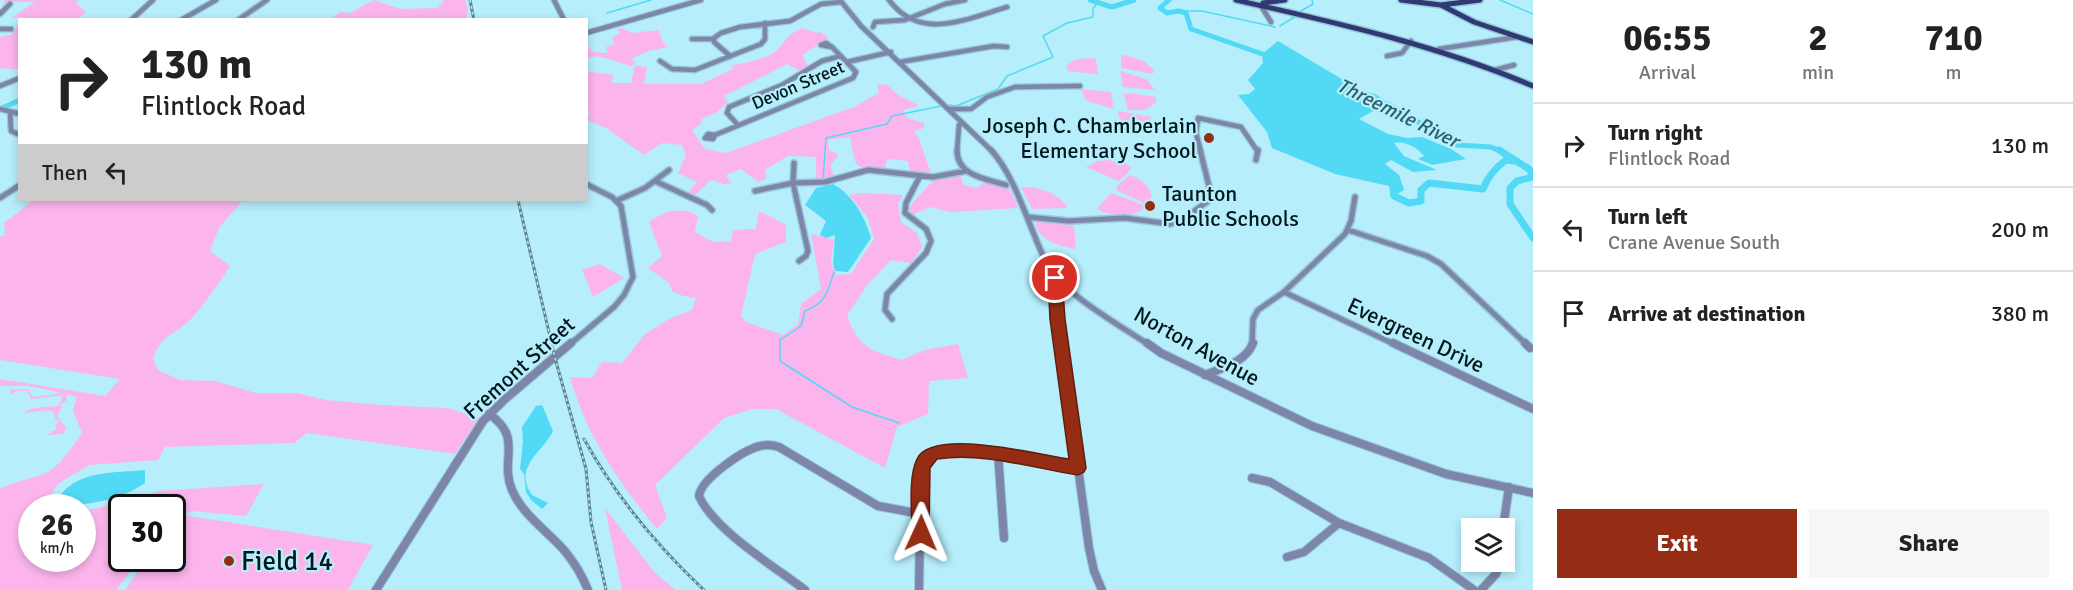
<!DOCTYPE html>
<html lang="en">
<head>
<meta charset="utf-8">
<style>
	body { margin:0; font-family:Signika,sans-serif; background:#f6f6f6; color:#222; height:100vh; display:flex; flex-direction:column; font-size:22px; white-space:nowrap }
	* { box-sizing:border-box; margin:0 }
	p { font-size:20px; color:#767676 }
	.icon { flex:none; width:33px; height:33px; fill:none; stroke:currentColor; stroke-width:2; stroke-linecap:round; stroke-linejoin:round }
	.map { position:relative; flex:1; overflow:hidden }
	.panel { display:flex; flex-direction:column; background:#fff; width:540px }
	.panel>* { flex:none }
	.top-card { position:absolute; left:18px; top:18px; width:570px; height:183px; border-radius:0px; box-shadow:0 3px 9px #0003; background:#fff; color:#222; overflow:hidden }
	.buttons { position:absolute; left:1461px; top:518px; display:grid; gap:12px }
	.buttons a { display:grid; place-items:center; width:54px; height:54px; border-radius:0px; background:#fff; box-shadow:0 3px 9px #0003; font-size:30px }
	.speed { position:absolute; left:18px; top:494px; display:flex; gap:12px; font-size:30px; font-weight:700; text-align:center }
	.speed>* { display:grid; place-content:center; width:78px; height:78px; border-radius:50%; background:#fff; box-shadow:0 3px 9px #0003; line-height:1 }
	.speed small { font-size:15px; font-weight:400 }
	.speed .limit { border:3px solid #111; border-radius:9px; background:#fff; color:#111 }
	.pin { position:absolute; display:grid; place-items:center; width:51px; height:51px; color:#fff; margin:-26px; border:3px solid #fff; border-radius:50%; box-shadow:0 2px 6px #0007 }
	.me { position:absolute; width:66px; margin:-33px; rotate:1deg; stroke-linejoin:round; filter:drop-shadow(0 0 4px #0008) }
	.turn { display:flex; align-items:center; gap:21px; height:126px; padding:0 24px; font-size:27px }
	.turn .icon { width:78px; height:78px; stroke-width:2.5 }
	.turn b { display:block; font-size:42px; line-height:51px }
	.then { display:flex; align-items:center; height:57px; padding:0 24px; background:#0003; gap:12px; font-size:22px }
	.eta { display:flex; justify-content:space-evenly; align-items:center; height:102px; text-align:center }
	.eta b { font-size:36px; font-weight:700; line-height:42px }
	.action { display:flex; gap:12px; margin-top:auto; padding:12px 24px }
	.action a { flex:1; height:69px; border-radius:0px; background:#952d15; color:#fff; font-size:24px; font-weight:700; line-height:69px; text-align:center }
	.action a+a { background:#f6f6f6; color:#222 }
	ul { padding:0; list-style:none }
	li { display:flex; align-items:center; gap:18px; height:84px; padding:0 24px; border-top:2px solid #e0e0e0 }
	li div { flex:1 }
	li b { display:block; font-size:22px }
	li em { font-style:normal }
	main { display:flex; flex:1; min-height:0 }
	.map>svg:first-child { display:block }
</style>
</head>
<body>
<main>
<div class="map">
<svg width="1533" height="590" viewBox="0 0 1533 590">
	<rect width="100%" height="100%" fill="#b6eefb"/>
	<path fill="#fbb5ec" d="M4 0H78L76 3 86 12 78 19H22L23 17 11 18 35 2H12L1 6 6 2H3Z
		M374 0 400 9 438 8 444 0H465L468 10 466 20 331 19 340 12 350 13Z
		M19 22V70L0 68V37L11 35Z
		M622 28 632 33 658 30 664 44 668 47 648 51 631 59 636 63 631 66C616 63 601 53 587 58L588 46 593 52 608 53 606 47 615 44 612 38 620 33 617 29Z
		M802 28 817 33 820 32 829 38 802 55 808 66 800 71 787 64 724 96 728 102 716 113 702 119 700 125 692 130 705 149 726 153 854 107 879 93 877 85 886 84 898 95 919 106 903 110 907 118 924 123V128L914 131 920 141 931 174 910 172 908 161 887 159 885 169C850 168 857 168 850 137L828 140 829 150 839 155 831 164 834 179 816 180V157L788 156 765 170 766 179 759 182 741 169 726 175 731 183 724 184 711 180 695 195 688 193 697 182 678 173 686 155 682 145 662 143 644 155 606 128 587 120 590 111 587 110 586 71 613 75 612 83H631L635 65 647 67 644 84H701L733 69 731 65C741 65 770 58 777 50 788 38 786 36 802 28Z
		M1121 54 1144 61 1153 69V74L1121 68Z
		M1088 58 1096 59 1098 74 1067 71V65L1075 60Z
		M1120 71 1146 79 1155 90 1123 87Z
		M1080 89 1111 92 1114 109 1087 101Z
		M1130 93 1156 97V103L1144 110H1128L1124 94Z
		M1119 111 1151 117 1148 133C1136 131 1123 127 1118 114Z
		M1108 160 1127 164 1132 168 1119 181 1086 167 1097 161Z
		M1130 175C1141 179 1149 185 1152 196L1148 205 1116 190 1118 185Z
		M961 176 963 185 978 188 985 181 1010 189 1018 208 951 212 930 207 912 215 908 210C915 198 925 191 933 180Z
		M1021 187C1040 187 1057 192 1068 208L1032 209Z
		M862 193 903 195 898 203 901 222 917 233 922 247 911 263 891 260 868 284 847 315C857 347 873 352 902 360L924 350 958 344 968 378 929 381 928 414 897 427 885 468 776 409H752L724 418 655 485 667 518 657 529C619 482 587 437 570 377L592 378 602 362 622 363 645 334 669 319 692 310 696 298 683 296 672 291 669 283 648 268 662 256 649 222C665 211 681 206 698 216L695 232 713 242 731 241 733 230 756 229 759 211 786 225V242L755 254 741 316 746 322 783 335 798 324 801 304 821 289 811 234 834 240 831 262 836 275 851 274 874 239 868 218 849 195Z
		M1111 193 1146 206C1133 220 1112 216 1097 209Z
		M34 200H243L219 228 210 251 230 266C218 284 206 303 191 319 175 336 161 334 153 359L158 370 180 380 215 381 256 393H297L326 400 380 405 447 408 479 418 455 454 307 433 294 443 165 447 158 460 89 465 58 484 43 507H32V558H82L83 512 159 491 264 484 246 516 191 511 183 515 373 545 348 590H125L148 558H172L173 525 178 518 173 520 172 507H122V558H141L116 590H0V489C17 480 28 480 44 474 60 467 73 446 82 433L73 410 77 397 65 394 67 400 60 405 62 407 57 416 66 428 64 433 46 436 57 429 55 426 59 421 55 418 54 412 49 410 45 414 47 410 24 413 29 409 52 406 51 408 59 405 63 395 31 399 28 391H17L9 395 12 389 29 390 32 396 35 397 62 393 29 386H0V379L105 396 120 379 0 360V237L5 235 4 223Z
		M1036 220 1074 226 1076 249C1061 247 1034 239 1036 220Z
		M600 264 624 278 593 297 582 270Z
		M605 508 654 572 676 590H622Z"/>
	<path fill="#52d9f5" d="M1278 41 1360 90 1375 94 1395 107V112L1411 124 1380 107 1359 119 1388 134 1407 138 1422 137 1451 149 1466 159 1432 165 1418 159 1424 156C1416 147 1406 141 1394 143L1404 156 1437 170 1413 172 1391 160 1385 164 1399 175 1404 190 1391 198 1389 186 1335 174 1272 148 1267 132 1238 95 1249 94 1255 89 1248 80 1263 63 1262 54Z
		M833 184C853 195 865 217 871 238L848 272 835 271 833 263 835 235 826 238 820 235 826 221 805 205 816 188Z
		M542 405 553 431C544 451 512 467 532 495L548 503 542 509 531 500 526 492 524 474 520 469 523 442 522 427 536 406Z
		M145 470V483C124 498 92 505 67 505L60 496C78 470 116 473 145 470Z"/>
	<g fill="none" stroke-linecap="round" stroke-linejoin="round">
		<path stroke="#52d9f5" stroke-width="1.5" d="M1500 0 1533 14
			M1183 11H1202L1275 27
			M1299 12 1313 4 1312 0
			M607 13 651 0
			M1280 26 1296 16
			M949 105 956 106 998 89 1007 76 1053 57 1043 36 1067 23 1093 17V9L1097 3
			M823 179 826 138 887 124 892 116 941 106
			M834 272C827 292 827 302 805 311L801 326 780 340V361L852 407 899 423"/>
		<path stroke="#52d9f5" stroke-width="5" d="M1090 0 1112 7 1134 0
			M1169 0 1160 8 1167 13 1179 11 1186 13 1191 29 1271 57
			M1388 104 1457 145 1491 147 1502 152
			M0 109 20 100"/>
		<path stroke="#52d9f5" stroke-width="7" d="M1499 150 1529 169 1533 176
			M1533 177 1517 181 1510 188V204L1533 238
			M1395 186 1394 196 1409 203 1421 201V190L1429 183 1483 189C1488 176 1495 168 1506 160L1515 161"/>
		<g stroke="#96c7d3" stroke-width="7">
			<path id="minor-far2" d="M554 0 564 20
				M840 0 861 26 993 152
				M889 0C920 42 966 19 1007 7
				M1261 6 1271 22
				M0 14 10 4
				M131 20 153 0
				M181 20 216 0
				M238 20 267 0
				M873 27 875 22 905 20 945 4 965 0
				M0 29H11
				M586 33 701 0
				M692 39H713
				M826 43 832 47 821 45Z
				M1439 49 1517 37
				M729 55 714 42V38L721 33 740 27 790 21 821 4 841 2
				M1387 56 1402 53 1411 41
				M660 61 672 69 695 70 761 44 765 39V23
				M847 62 891 52
				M900 62 994 46 1007 47
				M1495 70 1514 65
				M0 86 20 78
				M0 109 20 114
				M949 109H971L987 97 1015 87 1080 86
				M10 112 11 131 20 135
				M738 125 727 113 729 107 782 85 822 61 841 56
				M708 134 715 135 713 139 705 138Z
				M715 135 853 78 856 72 832 47
				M957 152 959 125 963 123
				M1201 152 1196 133 1198 118 1241 127 1258 152"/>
		</g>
		<g stroke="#96c7d3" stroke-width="8">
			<path id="minor-far1" d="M957 150C957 176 986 179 1006 185
				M991 150C1017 178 1030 232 1048 266 1064 294 1121 326 1149 345
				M1256 160 1258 150
				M794 163 793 183 808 251 806 256 799 261
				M655 181 707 205 712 210
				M755 191 793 183 825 182 868 170 933 177 966 171
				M0 198 20 185
				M616 201 645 188 669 170
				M1027 217 1069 221 1125 218 1170 224 1185 218 1208 201 1211 194 1200 150
				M1348 230 1427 256 1441 264 1527 345
				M1056 276 1054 285 1061 345
				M1284 292 1396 345
				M892 319 885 310 887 294 926 253 931 241 926 229 905 213 906 203 920 176
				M569 345 614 307 624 295 633 277 621 206 612 197 586 184
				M1252 345 1253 319 1258 310 1284 292 1345 234 1351 221 1355 197"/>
		</g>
		<g stroke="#96c7d3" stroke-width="10">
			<path id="minor" d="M1061 343 1089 548 1094 571 1102 590
				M1147 343 1161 353 1312 426 1446 474 1533 493
				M1393 343 1533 409
				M1525 343 1530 348
				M1205 375C1222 368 1246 362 1253 343
				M489 414C524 438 499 459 512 490 522 514 547 531 564 550 574 562 582 575 588 590
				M998 453 1004 538
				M1252 478 1270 482 1339 523 1429 558 1474 590
				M1503 528 1509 487
				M1287 557 1304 552 1339 523
				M376 590 483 421 504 400 571 343
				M805 590C775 567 714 530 699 496 701 479 743 450 760 446 767 444 773 445 779 447L878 506 921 514
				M919 590 921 470 929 455C971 440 1035 460 1078 467
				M1481 590 1496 574 1501 561"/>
		</g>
		<g stroke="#96c7d3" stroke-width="8">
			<path id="major" d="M1236 0C1337 23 1437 45 1533 86
				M1401 0 1441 5 1480 0
				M1263 3 1285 0
				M1441 5 1474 22 1533 42"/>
		</g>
		<use href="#minor-far2" stroke="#7d86aa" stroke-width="4.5"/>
		<use href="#minor-far1" stroke="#7d86aa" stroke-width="5"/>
		<use href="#minor" stroke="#7d86aa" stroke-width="8"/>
		<use href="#major" stroke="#303976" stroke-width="5"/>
		<g stroke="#5d838c" stroke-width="3">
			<path id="rail" d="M470 0 474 20
				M518 200 555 358 586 469 591 522 606 590
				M584 439C616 497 656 545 704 590"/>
		</g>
		<use href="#rail" stroke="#b6eefb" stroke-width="1.5" stroke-dasharray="3" stroke-linecap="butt"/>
	</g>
	<path fill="#952d15" stroke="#611d0e" stroke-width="1.5" d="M1055 274 1062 278 1065 319 1086 468 1084 472 1078 475C1032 468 984 452 937 459L930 468 929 533 927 539 921 541 915 539 912 533C912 513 908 477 917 459 932 427 1039 455 1069 459L1050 319 1048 278Z"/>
	<g fill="#952d15" stroke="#b6eefb" stroke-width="2">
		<circle cx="1209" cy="138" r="6"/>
		<circle cx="1150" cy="206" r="6"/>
		<circle cx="229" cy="561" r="6"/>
	</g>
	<g text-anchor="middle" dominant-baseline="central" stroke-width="4.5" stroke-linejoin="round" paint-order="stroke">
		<g font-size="18" fill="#03181d" stroke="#b6eefb">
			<text transform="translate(798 85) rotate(-23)">Devon Street</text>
		</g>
		<g font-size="20" font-style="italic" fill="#29606c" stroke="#b6eefb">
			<text transform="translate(1398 113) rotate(26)">Threemile River</text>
		</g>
		<g font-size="22" fill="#03181d" stroke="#b6eefb" text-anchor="end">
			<text x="1197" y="125">Joseph C. Chamberlain<tspan x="1197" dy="25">Elementary School</tspan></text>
			<text x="1162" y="193" text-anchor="start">Taunton<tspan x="1162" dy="25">Public Schools</tspan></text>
		</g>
		<g font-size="22" fill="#03181d" stroke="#b6eefb">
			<text transform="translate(1416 335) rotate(25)">Evergreen Drive</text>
			<text transform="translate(1197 346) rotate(29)">Norton Avenue</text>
			<text transform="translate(519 368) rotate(-42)">Fremont Street</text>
		</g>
		<g font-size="27" fill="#03181d" stroke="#b6eefb" text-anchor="start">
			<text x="241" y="561">Field 14</text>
		</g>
	</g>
</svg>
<div class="buttons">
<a><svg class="icon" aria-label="layers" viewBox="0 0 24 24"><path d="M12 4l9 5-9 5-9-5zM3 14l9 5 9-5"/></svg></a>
</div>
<div class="speed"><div>26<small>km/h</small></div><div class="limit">30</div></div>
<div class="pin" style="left:1055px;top:278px;background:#d93025"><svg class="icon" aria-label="arrive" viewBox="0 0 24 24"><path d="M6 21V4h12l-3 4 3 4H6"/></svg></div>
<svg class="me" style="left:921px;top:533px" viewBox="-20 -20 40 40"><path d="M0-17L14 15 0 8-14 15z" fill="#952d15" stroke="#fff" stroke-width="4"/></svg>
<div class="top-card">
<div class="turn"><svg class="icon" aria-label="right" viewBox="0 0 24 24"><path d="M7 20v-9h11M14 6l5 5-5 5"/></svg><div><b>130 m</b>Flintlock Road</div></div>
<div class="then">Then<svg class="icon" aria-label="left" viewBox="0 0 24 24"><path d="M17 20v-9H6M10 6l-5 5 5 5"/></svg></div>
</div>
</div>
<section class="panel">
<div class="eta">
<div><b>06:55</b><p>Arrival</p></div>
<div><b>2</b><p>min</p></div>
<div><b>710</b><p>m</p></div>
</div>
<ul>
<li><svg class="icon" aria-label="right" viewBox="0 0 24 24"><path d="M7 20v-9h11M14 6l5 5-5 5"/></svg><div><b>Turn right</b><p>Flintlock Road</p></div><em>130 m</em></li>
<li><svg class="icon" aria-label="left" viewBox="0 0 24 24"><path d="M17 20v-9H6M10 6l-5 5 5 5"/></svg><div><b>Turn left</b><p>Crane Avenue South</p></div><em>200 m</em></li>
<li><svg class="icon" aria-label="arrive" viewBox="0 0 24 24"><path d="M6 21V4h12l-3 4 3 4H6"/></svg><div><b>Arrive at destination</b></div><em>380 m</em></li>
</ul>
<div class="action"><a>Exit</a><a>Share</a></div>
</section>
</main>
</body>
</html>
